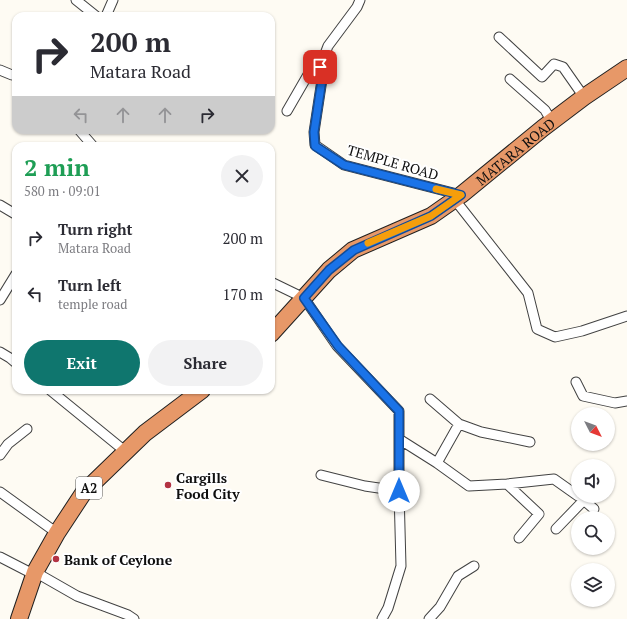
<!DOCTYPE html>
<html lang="en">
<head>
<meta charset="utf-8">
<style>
	body { margin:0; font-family:"PT Serif",serif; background:#f2f2f3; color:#2b2b33; height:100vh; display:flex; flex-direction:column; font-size:15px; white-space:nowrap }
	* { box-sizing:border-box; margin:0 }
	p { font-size:13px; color:#7c7c81 }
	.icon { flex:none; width:22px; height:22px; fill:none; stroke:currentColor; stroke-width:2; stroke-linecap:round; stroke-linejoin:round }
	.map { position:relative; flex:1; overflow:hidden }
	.side { position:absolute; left:12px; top:142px; width:263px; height:252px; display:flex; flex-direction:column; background:#fff; border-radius:12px; box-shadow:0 1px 3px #0004 }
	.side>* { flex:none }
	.top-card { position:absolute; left:12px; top:12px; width:263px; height:122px; border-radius:12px; box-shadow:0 1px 3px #0004; background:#fff; color:#2b2b33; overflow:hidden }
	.needle { width:26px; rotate:132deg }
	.tools { position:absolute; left:571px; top:407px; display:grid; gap:8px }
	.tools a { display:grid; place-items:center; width:44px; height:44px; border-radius:50%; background:#fff; box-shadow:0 1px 3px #0004; font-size:20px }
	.pin { position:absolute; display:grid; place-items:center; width:34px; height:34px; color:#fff; margin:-17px; border-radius:8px; box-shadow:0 2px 6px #0006 }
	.me { position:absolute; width:44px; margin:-22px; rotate:0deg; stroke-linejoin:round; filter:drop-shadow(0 0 3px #0008) }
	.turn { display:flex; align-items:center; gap:14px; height:84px; padding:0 12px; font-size:18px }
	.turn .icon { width:52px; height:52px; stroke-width:2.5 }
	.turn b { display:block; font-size:28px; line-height:34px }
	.lanes { display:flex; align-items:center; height:38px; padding:0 12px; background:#0003; justify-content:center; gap:20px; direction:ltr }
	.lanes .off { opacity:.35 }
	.round { display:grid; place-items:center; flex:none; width:42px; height:42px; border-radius:21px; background:#f2f2f3 }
	.overview { display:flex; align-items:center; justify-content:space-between; height:68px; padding:0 12px }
	h1 { font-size:24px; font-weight:700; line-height:30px; color:#1e9e55 }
	.primary-button { display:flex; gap:8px; margin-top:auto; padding:8px 12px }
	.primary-button a { flex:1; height:46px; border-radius:24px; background:#0f766e; color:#fff; font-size:16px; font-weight:700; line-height:46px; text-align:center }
	.primary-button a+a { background:#f2f2f3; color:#2b2b33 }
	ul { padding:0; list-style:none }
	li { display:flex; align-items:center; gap:12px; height:56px; padding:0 12px }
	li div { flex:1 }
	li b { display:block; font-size:15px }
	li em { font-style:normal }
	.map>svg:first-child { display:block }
</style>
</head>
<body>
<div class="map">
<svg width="627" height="619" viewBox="0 0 627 619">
	<rect width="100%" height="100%" fill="#fefbf3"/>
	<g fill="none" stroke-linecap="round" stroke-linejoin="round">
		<g stroke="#424242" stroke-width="11">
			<path id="street" d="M76 0 96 16
				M106 16 113 0
				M499 37 542 77 554 64 563 67 584 97
				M320 67 328 46 357 7 360 0
				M0 70 12 75
				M510 79 545 110 552 122
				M287 111 313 66 320 67 323 73 314 132 315 145 344 165 461 195
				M79 130 93 146
				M455 200 528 293 537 329 555 337 582 331 627 316
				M0 205 15 214
				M271 282 304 298 337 346 399 411V491L401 566 388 608 382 619
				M0 300 16 274
				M0 352 10 358 16 363
				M576 382 583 396 615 403 627 401
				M50 390 126 452
				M430 399 459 424
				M399 439 437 463 469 486 507 484 554 479 578 496
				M0 455 8 444 27 429
				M437 463 459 424 481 432 530 442
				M321 475 365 486 399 491
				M507 484 539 514 519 538
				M0 492 57 533
				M580 497 594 509
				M556 529 584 500
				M0 557 35 575
				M35 572 77 596 128 615 134 619
				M429 619 440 607 458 576 474 566"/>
		</g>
		<g stroke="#202020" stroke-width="18">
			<g id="highway">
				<path id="s1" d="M271 334 329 270 353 250 431 216 461 195 543 128 584 97 627 68"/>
				<path d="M19 619 35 572 57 533 84 492 145 433 202 390"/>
			</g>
		</g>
		<use href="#street" stroke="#fff" stroke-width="9"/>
		<use href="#highway" stroke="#e79868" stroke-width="16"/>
	</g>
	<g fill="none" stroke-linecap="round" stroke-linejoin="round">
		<g stroke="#114b97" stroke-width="10">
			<path id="route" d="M320 67 323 73 314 132 315 146 344 165 461 195 431 216 354 250 329 270 304 298 338 346 399 411V491"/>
		</g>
		<use href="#route" stroke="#1a73e8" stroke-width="7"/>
		<path stroke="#f59e0b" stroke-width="7" d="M368 243 431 216 461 195 436 189"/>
	</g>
	<g fill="#b33343" stroke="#fff" stroke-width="1.5">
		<circle cx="168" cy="485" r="4"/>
		<circle cx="56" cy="559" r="4"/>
	</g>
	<g text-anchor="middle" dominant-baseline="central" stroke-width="4" stroke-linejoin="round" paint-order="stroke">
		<rect fill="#fff" stroke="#575757" stroke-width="1" x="76" y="477" width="26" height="22" rx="3"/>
		<g font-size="13" font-weight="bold" fill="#0f0f0f">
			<text x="89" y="488">A2</text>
		</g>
		<g font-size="14" fill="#0f0f0f" stroke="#fff">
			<text stroke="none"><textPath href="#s1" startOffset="309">MATARA ROAD</textPath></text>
			<text transform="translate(393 162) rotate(16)">TEMPLE ROAD</text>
		</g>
		<g font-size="14" font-weight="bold" fill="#0f0f0f" stroke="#fff" text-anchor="start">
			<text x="176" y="477">Cargills<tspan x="176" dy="16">Food City</tspan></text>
			<text x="64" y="559">Bank of Ceylone</text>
		</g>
	</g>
</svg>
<div class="tools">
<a><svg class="needle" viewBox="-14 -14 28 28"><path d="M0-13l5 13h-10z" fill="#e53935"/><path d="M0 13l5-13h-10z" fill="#7c7c81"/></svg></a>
<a><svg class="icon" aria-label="sound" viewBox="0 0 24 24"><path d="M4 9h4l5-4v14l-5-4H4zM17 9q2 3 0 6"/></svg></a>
<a><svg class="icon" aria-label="search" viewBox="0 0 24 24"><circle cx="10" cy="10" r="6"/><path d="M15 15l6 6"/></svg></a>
<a><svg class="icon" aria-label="layers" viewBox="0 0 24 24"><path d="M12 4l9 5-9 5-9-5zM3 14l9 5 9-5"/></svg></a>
</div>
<div class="pin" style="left:320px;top:67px;background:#d93025"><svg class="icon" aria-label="arrive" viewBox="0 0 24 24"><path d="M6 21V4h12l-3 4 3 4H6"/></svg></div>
<svg class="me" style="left:399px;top:491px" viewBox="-20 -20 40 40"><circle r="19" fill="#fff"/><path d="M0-13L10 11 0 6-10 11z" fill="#1a73e8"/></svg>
<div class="top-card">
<div class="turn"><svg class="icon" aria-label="right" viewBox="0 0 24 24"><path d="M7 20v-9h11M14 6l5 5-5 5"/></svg><div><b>200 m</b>Matara Road</div></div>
<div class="lanes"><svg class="icon off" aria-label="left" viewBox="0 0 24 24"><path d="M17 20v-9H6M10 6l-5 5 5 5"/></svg><svg class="icon off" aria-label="ahead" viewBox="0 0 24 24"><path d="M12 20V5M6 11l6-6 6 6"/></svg><svg class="icon off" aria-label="ahead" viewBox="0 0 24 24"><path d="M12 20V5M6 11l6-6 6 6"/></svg><svg class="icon" aria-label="right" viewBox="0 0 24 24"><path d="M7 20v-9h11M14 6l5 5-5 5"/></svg></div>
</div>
<section class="side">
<div class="overview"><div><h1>2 min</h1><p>580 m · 09:01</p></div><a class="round"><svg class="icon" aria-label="close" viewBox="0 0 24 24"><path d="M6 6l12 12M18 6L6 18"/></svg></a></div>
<ul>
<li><svg class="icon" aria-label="right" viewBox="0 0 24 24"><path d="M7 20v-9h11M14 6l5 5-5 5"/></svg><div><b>Turn right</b><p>Matara Road</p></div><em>200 m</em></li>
<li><svg class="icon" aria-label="left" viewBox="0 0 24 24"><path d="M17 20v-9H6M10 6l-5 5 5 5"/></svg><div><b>Turn left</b><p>temple road</p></div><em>170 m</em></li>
</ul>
<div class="primary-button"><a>Exit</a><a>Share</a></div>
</section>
</div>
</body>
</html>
